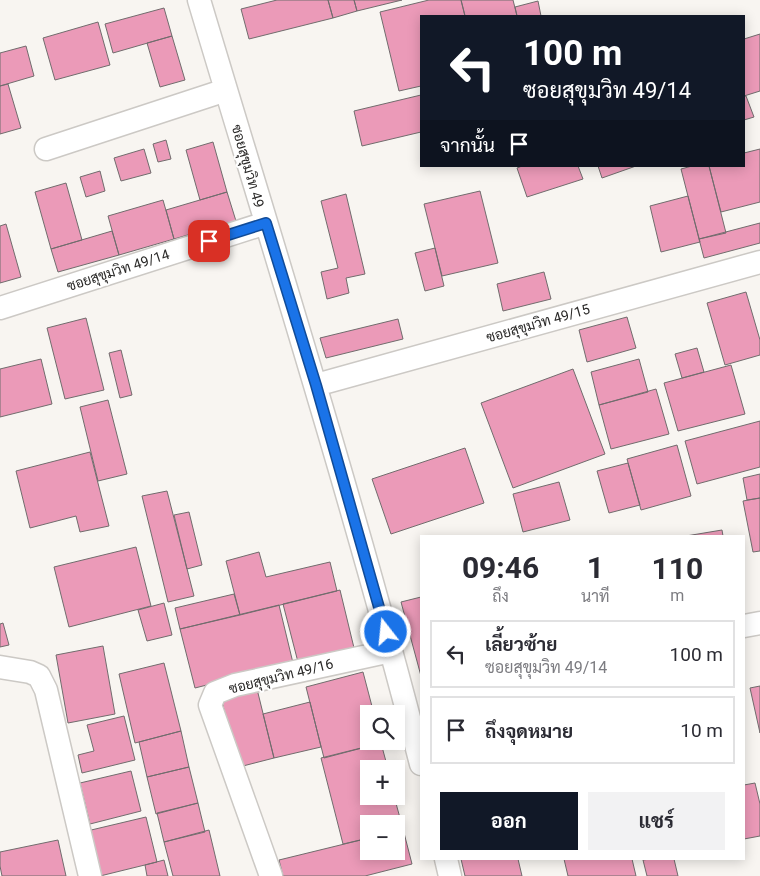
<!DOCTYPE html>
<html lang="th">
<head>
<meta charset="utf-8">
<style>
	body { margin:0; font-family:Roboto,Sarabun,sans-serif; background:#f2f2f3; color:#2b2b33; height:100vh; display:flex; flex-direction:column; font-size:19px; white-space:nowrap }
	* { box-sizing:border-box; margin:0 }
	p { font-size:16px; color:#7c7c81 }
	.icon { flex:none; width:28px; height:28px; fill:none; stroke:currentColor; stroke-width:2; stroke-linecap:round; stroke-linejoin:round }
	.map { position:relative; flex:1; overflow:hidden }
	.sheet { position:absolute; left:420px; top:535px; width:325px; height:325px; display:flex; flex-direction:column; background:#fff; border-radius:0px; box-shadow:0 2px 12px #0003 }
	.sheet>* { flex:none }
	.hud { position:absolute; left:420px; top:15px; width:325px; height:152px; border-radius:0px; box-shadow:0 2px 12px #0003; background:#111827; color:#fff; overflow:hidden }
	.buttons { position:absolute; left:360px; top:705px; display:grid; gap:10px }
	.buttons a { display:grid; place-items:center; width:45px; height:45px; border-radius:0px; background:#fff; box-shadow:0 2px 12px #0003; font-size:25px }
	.pin { position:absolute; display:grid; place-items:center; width:42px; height:42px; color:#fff; margin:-21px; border-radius:10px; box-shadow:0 2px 8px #0006 }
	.me { position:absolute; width:55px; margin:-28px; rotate:344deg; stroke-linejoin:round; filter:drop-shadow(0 0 4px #0008) }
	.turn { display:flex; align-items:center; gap:18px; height:105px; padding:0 20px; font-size:22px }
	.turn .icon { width:65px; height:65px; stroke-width:2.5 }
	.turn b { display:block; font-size:35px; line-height:42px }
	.then { display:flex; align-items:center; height:48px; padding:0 20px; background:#0003; gap:10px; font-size:19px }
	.eta { display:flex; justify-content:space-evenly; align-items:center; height:85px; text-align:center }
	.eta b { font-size:30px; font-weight:700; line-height:35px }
	.button { display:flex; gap:10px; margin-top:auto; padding:10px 20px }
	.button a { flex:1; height:58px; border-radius:0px; background:#111827; color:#fff; font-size:20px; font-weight:700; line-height:58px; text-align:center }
	.button a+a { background:#f2f2f3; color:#2b2b33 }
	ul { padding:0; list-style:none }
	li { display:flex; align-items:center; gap:15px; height:68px; margin:0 10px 8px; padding:0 10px; border:2px solid #e1e1e2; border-radius:0px }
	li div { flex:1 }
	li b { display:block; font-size:19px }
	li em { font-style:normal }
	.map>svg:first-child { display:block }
</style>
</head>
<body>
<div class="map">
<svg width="760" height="876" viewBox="0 0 760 876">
	<rect width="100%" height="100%" fill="#f8f5f1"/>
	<path fill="#eb9ab8" stroke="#716c6d" d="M277 0H328L333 18 249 39 241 9Z
		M328 0H354L357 11 333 18Z
		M354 0H402L357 11Z
		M429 0H461L465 16H421V86L399 91 380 12Z
		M461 0H513L517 16H465Z
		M538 1 541 16H517L515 7Z
		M164 8 172 36 113 53 105 24Z
		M98 22 110 65 55 80 43 38Z
		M760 34V91L744 96V39Z
		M172 36 185 80 160 87 147 43Z
		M26 46 34 76 0 86V53Z
		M8 84 21 128 0 134V86Z
		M421 95V132L362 146 354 111Z
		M744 96H746L754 117 744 120Z
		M166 140 171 159 158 162 153 144Z
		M213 142 227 192 200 200 186 150Z
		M144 149 151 173 121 181 114 158Z
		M760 149V202L721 212 709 166H744V153Z
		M522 166H578L583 179 527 197 517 168Z
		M598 166H636L602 178Z
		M692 166H709L726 233 699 239 681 169Z
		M100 171 105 191 86 197 80 177Z
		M66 183 82 240 51 249 35 192Z
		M480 191 498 263 442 276 424 204Z
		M227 192 236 221 174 239 166 210Z
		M346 194 365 274 346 278 349 293 327 299 321 272 338 268 321 201Z
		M688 196 700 242 661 252 650 206Z
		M163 200 174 239 119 255 108 216Z
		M760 223V243L704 258 699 239Z
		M6 224 21 277 0 283V226Z
		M112 231 119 255 58 272 51 249Z
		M435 248 444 286 425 291 415 253Z
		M544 272 551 299 503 311 497 284Z
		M746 292 760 340V355L725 365 707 303Z
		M627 317 636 348 587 362 579 330Z
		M86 318 104 390 65 399 47 328Z
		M398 319 403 339 326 358 320 338Z
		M697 348 704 372 682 378 675 354Z
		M121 350 132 395 120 398 109 353Z
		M41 359 52 404 0 417V369Z
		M639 359 648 392 599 405 591 372Z
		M731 365 745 414 678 431 664 383Z
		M573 369 605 454 513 488 481 403Z
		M656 389 669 434 611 449 599 405Z
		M108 400 127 474 98 481 80 407Z
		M760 421V467L697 484 685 441Z
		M677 445 691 496 641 510 627 459Z
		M465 448 484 503 391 534 372 479Z
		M90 452 109 526 80 532 76 516 30 528 16 471Z
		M628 463 640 505 609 513 597 471Z
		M760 474V498L747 500 743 478Z
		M559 482 570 520 523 532 513 494Z
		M167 491 194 596 168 602 142 496Z
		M760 498V551L753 552 743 501Z
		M189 512 202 565 187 569 174 515Z
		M722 530 723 536H686Z
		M136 547 151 606 69 627 54 567Z
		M259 552 266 577 330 562 337 591 240 615 226 561Z
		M340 590 355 652 299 666 283 604Z
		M234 594 240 615 180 629 175 608Z
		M421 597V676L401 602Z
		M164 603 172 635 147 641 138 610Z
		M279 605 293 663 195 688 180 629Z
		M3 623 9 645 0 647V624Z
		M103 646 115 714 68 723 56 655Z
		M164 663 181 731 135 743 119 674Z
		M363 672 374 714H369V741H381V743L324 758 306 687Z
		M760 686V733L750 688Z
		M257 689 274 758 239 767 221 698Z
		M310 702 321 747 274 758 263 714Z
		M124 716 135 760 82 773 78 755 94 751 87 725Z
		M181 731 189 767 147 777 139 742Z
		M381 743 388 769H369V796H394L403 829 396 831V824H369V838L343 844 321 758Z
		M189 767 198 803 156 814 147 777Z
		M131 771 141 811 90 824 80 783Z
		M755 783 760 804V836L744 839V785Z
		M198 803 205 832 164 842 157 813Z
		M146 817 157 862 100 876 87 831Z
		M403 829 412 864 365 876H283L279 860 369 838V851H396V831Z
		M209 830 220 876H173L164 842Z
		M58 840 66 876H2L0 866V852Z
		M461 859H518L522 876H465Z
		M564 859H632L636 876H568Z
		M650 859H674L678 876H647L643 860Z
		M164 860 168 876H147L145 865Z"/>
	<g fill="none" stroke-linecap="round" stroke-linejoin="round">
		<g stroke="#ccc9c5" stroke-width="25">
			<path id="minor" d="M199 0C275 254 355 507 421 764
				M46 149 226 90
				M0 308 266 223
				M316 385 760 262
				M744 626 760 623
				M0 667 30 672 39 676 46 690 90 876
				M446 859 450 876
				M271 876 210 705 215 693 235 685 391 651"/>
		</g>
		<use href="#minor" stroke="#fff" stroke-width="22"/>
	</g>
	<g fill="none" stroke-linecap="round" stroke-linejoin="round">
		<g stroke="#114b97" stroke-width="12">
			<path id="route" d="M209 241 266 223 316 385 386 632"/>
		</g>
		<use href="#route" stroke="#1a73e8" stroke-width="9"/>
	</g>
	<g text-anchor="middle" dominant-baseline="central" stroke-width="4" stroke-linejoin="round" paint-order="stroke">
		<g font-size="14" fill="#2a2928" stroke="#fff">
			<text transform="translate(248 166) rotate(74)">ซอยสุขุมวิท 49</text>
			<text transform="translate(118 270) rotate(-18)">ซอยสุขุมวิท 49/14</text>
			<text transform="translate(538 323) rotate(-16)">ซอยสุขุมวิท 49/15</text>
			<text transform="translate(281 676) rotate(-14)">ซอยสุขุมวิท 49/16</text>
		</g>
	</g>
</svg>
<div class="buttons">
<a><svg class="icon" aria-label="search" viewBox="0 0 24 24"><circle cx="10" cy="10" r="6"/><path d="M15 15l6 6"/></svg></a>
<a>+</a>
<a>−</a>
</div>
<div class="pin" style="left:209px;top:241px;background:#d93025"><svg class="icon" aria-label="arrive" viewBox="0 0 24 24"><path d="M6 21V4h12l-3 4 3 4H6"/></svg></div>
<svg class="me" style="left:386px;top:632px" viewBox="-20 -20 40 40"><circle r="17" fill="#1a73e8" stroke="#fff" stroke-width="3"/><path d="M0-11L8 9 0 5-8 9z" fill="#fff"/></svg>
<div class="hud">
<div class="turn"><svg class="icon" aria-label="left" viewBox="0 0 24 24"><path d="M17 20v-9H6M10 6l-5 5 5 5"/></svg><div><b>100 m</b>ซอยสุขุมวิท 49/14</div></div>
<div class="then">จากนั้น<svg class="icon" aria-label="arrive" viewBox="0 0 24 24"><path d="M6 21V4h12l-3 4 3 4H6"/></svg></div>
</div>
<section class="sheet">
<div class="eta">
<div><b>09:46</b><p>ถึง</p></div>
<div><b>1</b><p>นาที</p></div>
<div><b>110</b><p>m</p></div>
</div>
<ul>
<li><svg class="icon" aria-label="left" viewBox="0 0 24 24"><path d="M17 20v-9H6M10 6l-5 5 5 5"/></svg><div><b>เลี้ยวซ้าย</b><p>ซอยสุขุมวิท 49/14</p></div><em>100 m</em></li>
<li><svg class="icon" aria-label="arrive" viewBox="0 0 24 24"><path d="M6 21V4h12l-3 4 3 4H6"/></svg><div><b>ถึงจุดหมาย</b></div><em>10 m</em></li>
</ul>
<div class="button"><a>ออก</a><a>แชร์</a></div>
</section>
</div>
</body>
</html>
